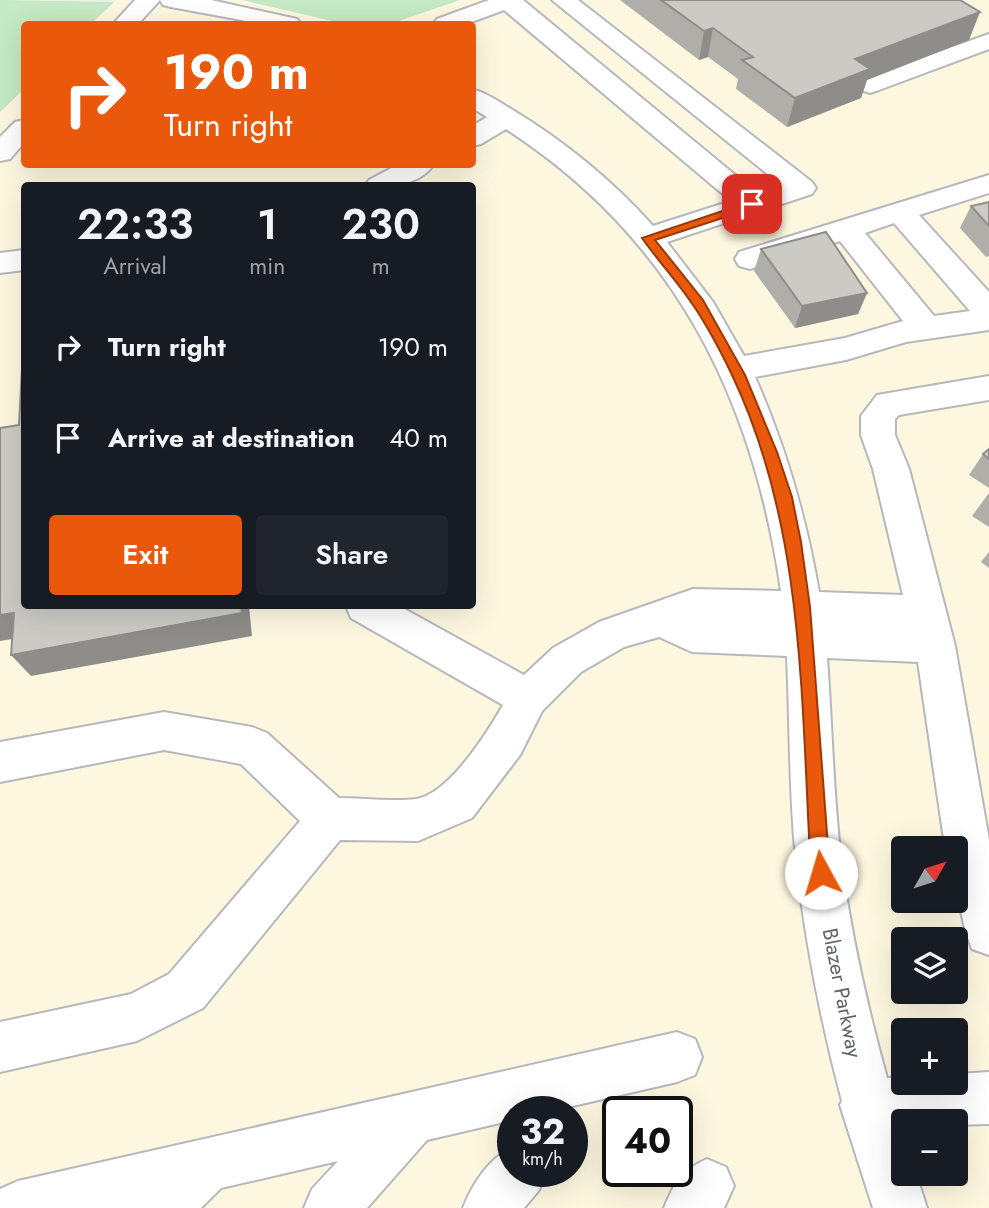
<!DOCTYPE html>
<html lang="en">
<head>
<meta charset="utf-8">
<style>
	body { margin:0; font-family:Jost,sans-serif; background:#20242c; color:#f1f3f6; height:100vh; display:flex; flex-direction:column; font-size:26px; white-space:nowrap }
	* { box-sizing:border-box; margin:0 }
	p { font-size:23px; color:#9ea1a6 }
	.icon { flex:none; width:38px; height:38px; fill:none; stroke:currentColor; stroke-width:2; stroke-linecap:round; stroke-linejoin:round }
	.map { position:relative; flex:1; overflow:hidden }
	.details { position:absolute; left:21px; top:182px; width:455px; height:427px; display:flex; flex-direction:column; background:#171b24; border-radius:7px; box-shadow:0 7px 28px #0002 }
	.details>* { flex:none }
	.banner { position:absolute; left:21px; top:21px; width:455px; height:147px; border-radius:7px; box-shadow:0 7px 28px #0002; background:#ea580c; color:#fff; overflow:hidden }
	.needle { width:46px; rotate:51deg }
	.controls { position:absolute; left:891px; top:836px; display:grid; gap:14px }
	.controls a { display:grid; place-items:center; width:77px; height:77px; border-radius:7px; background:#171b24; box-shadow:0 7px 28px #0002; font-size:35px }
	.speed { position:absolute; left:497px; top:1096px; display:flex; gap:14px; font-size:35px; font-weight:700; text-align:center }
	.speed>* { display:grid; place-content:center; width:91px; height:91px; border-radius:50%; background:#171b24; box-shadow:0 7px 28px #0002; line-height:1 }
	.speed small { font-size:18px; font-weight:400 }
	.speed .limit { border:4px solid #111; border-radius:10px; background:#fff; color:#111 }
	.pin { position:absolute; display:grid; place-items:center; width:60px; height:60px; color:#fff; margin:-30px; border-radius:14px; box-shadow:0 4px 10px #0006 }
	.me { position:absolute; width:77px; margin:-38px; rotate:354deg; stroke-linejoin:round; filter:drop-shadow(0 0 5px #0008) }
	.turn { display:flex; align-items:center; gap:24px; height:147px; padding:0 28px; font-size:32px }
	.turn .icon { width:91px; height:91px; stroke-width:2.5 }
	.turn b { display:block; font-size:49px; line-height:60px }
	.eta { display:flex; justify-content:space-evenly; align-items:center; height:119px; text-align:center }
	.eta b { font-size:42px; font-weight:600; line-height:49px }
	.cta { display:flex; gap:14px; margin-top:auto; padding:14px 28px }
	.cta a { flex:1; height:80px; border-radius:7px; background:#ea580c; color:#fff; font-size:28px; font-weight:600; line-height:80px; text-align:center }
	.cta a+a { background:#20242c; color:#f1f3f6 }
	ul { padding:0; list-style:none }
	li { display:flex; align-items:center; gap:21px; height:91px; padding:0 28px }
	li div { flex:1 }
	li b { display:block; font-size:26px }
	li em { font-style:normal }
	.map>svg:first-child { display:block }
</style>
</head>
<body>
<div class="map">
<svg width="989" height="1208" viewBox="0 0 989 1208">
	<rect width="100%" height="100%" fill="#f1efe8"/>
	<path fill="#fef7e0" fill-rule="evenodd" d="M116 0H242L345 24H91Z
		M460 0H989V1208H0V111L24 88V164H472V24H390ZM24 186H472V606H24ZM903 849H956V901H903ZM903 940H956V992H903ZM903 1031H956V1083H903ZM513 1111H572V1171H513ZM618 1111H677V1171H618ZM903 1122H956V1174H903Z"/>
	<path fill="#c5e8c5" d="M0 0 114 2 91 24H24V89L0 112Z
		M242 0H460L390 24H345Z"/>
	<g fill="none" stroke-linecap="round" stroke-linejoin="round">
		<g stroke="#b5b8bc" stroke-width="4">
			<path id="minor" d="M135 0H211L297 19 301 24H263L171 7 163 5 160 0 138 24H113Z
				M489 0H523L757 193 781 185 552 0H578L812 182 816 188 812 194 667 242 713 302 744 356 845 338 903 321 840 241 750 269 739 266 735 259 739 252 989 175V193L919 215 989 292V330L906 342 846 360 755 377C786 447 806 517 819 592L903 595 873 469 861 435V416L877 395 989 376V400L899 415 895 419V435L909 469 955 646 989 840V955L972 949C959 916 956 884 956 849H946L943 833 918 662 827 658C832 725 833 793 841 860 851 934 867 1006 887 1078L903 1077V1083H956V1074L989 1072V1124L956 1125V1122H903V1174H916L927 1208H873L840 1105 842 1101C821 1022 805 941 796 859 789 792 790 724 787 656L692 652 659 637 624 647 581 672 542 711 520 755 472 818 418 841 340 840 203 1008 137 1041 0 1072V1022L131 994 169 974 300 821 241 764 164 750 0 782V742L164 712 252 727 267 733 339 798C363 798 391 802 416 799 449 794 487 733 503 705L351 618 346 606H399L524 675 553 648 599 622 693 589 781 591C753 397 674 238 506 129L481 144 472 146V126L487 117 472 108V89C487 93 499 102 511 109 564 141 612 180 653 226L731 201 504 10 466 24H433L437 19ZM894 223 970 311 934 316 865 233Z
				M989 34V49L879 90 870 93 861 90 857 85 861 80Z
				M24 120V143L10 159 0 161V137L15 122Z
				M399 164H434C419 187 389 186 365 186L369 180Z
				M24 250V270L0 273V253Z
				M677 1032 695 1039 702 1057 695 1075 677 1082 551 1111H513V1120L427 1140 367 1208H304L312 1189 338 1161 221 1188 201 1208H0V1189L18 1181Z
				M513 1148V1171H546L539 1190 524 1208H463C472 1185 489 1157 513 1148Z
				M707 1159 726 1167 734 1186 724 1208H664C674 1183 682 1170 707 1159Z"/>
		</g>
		<use href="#minor" fill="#fff" fill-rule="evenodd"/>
	</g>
	<path fill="#afaea9" d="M620 0H960L969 40 867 80 861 98 787 127 736 89 738 79 708 57 699 60Z
		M989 202V256L986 257 960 228 971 206Z
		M761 249 867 293 858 314 795 328 754 271Z
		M989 449V488L969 475 983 454Z
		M989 493V527L972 516Z
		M989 552V568L981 562Z"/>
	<path fill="#8f8d8a" d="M980 12 969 40 867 80 861 98 787 127 795 98 855 59Z
		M713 28 708 57 699 60 704 31Z
		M867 293 858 314 795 328 802 306Z
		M241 606H249L252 636 31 676 11 655Z
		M14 613 32 636 0 641V615Z"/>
	<path fill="#cccac5" stroke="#8f8d8a" stroke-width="2" d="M661 0H960L980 12 855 59 870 69 795 98 742 60 753 57 713 28 704 31Z
		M989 202V226L971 206Z
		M826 232 867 293 802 306 761 249Z
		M24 332V606H241L242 613 11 655 14 613 0 615V428L19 425Z
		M989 449V459L983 454Z"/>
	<path fill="#ea580c" stroke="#983908" stroke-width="2" d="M752 201 756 202V207L655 240 703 300 745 375 777 452 792 497 801 542 810 607 830 873 827 880 821 883 814 880 811 873C801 706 806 530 732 375 721 352 708 327 693 305 678 282 658 261 642 238Z"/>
	<g text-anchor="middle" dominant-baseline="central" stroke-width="7" stroke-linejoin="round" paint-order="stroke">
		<g font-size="21" fill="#5f6368" stroke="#fff">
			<text transform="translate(842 993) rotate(79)">Blazer Parkway</text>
		</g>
	</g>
</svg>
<div class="controls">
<a><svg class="needle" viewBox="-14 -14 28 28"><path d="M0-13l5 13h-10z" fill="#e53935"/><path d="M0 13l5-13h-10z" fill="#9ea1a6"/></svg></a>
<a><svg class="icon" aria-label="layers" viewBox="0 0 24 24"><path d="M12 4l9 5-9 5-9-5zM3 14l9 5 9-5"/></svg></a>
<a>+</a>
<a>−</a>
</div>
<div class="speed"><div>32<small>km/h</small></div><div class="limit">40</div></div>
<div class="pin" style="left:752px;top:204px;background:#d93025"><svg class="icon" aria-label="arrive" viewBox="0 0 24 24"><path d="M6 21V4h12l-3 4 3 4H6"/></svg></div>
<svg class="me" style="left:821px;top:873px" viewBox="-20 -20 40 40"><circle r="19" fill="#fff"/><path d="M0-13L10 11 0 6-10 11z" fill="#ea580c"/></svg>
<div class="banner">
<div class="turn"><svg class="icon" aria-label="right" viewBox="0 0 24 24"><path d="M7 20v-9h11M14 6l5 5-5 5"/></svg><div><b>190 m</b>Turn right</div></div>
</div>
<section class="details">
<div class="eta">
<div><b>22:33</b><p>Arrival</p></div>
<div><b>1</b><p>min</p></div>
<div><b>230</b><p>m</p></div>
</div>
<ul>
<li><svg class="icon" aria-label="right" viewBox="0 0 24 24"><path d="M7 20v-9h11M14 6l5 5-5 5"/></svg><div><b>Turn right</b></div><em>190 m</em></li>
<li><svg class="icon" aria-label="arrive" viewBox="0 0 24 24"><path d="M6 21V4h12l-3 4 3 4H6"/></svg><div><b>Arrive at destination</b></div><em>40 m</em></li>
</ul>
<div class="cta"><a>Exit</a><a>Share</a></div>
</section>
</div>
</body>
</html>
